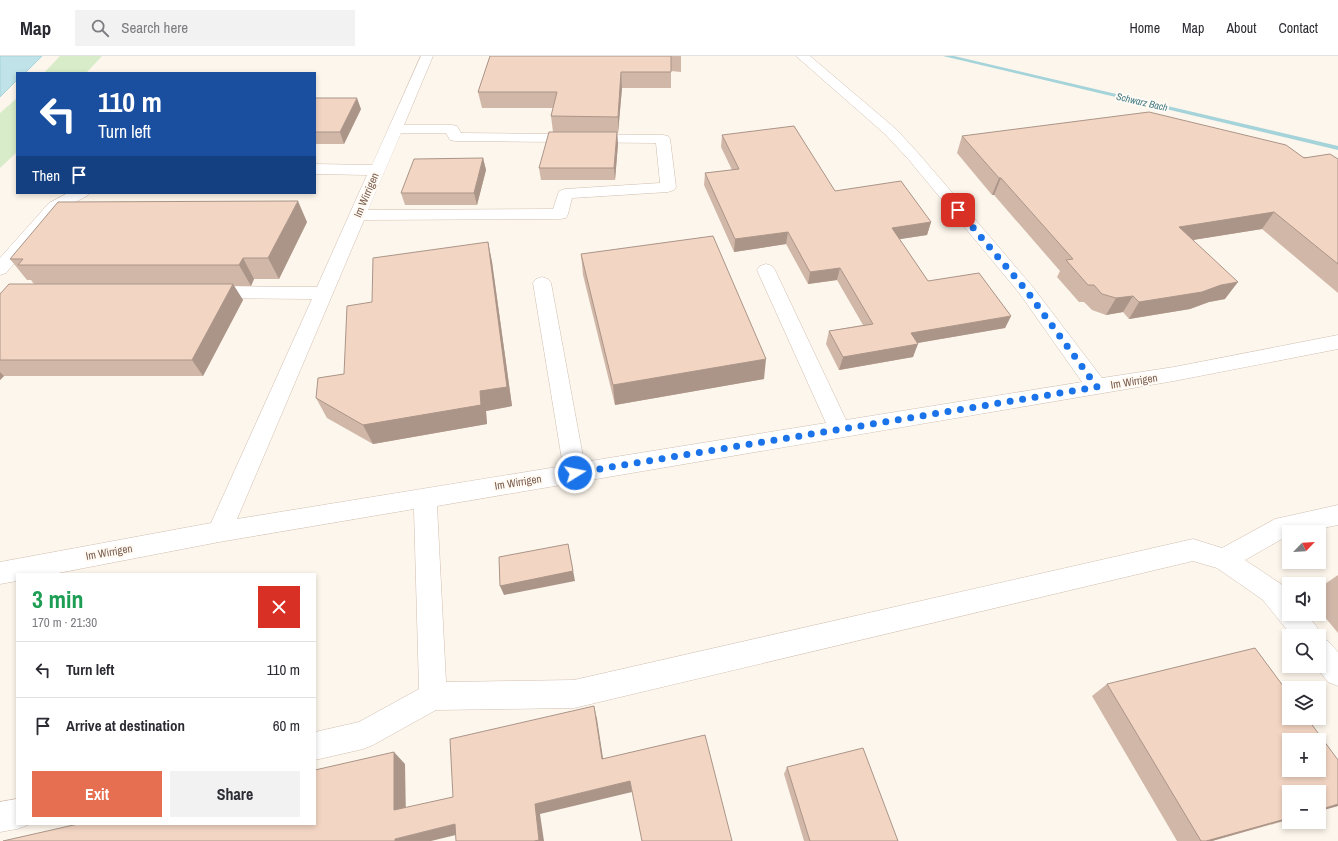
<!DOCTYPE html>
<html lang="en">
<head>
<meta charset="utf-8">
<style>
	body { margin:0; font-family:"Archivo Narrow",sans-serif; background:#f2f2f3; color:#2b2b33; height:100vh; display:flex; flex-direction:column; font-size:15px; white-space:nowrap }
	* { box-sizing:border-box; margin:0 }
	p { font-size:13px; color:#7c7c81 }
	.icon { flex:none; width:22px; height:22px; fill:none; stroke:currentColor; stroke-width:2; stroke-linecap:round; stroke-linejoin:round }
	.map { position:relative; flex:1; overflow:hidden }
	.details { position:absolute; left:16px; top:517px; width:300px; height:252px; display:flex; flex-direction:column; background:#fff; border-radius:0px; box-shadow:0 2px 6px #0003 }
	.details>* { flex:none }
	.banner { position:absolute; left:16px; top:16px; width:300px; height:122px; border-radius:0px; box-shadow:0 2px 6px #0003; background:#1a4fa0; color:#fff; overflow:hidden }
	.needle { width:26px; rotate:65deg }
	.fabs { position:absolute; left:1282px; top:469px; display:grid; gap:8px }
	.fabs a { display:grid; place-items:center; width:44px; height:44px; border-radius:0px; background:#fff; box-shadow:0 2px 6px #0003; font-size:20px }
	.pin { position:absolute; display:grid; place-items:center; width:34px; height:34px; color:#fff; margin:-17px; border-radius:8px; box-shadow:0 2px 6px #0006 }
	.me { position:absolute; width:44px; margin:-22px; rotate:80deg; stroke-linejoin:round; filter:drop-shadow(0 0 3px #0008) }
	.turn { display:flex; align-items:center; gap:14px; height:84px; padding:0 16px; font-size:18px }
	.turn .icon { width:52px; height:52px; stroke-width:2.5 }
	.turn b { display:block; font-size:28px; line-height:34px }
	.then { display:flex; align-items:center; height:38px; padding:0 16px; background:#0003; gap:8px; font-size:15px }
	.round { display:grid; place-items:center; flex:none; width:42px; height:42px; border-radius:0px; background:#f2f2f3 }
	.summary { display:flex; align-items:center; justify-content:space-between; height:68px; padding:0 16px }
	h1 { font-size:24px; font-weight:700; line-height:30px; color:#1e9e55 }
	.cta { display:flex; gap:8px; margin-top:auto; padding:8px 16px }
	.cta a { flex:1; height:46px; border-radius:0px; background:#e76f51; color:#fff; font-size:16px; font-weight:700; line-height:46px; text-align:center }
	.cta a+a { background:#f2f2f3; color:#2b2b33 }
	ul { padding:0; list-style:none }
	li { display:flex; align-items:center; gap:12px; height:56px; padding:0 16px; border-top:1px solid #e1e1e2 }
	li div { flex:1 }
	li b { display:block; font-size:15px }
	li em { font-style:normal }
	header { display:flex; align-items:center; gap:24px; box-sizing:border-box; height:56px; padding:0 20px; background:#fff; border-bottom:1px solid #e1e1e2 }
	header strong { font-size:19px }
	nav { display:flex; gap:22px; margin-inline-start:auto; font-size:14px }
	.search { width:280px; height:36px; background:#f2f2f3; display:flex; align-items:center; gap:10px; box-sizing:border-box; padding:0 14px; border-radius:0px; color:#7c7c81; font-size:15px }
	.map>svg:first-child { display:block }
</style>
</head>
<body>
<header>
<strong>Map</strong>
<div class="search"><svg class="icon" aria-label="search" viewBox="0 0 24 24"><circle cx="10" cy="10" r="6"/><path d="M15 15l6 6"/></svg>Search here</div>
<nav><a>Home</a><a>Map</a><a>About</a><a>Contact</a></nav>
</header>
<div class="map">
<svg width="1338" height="785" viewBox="0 0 1338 785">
	<rect width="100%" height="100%" fill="#fdf6ec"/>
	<path fill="#d8ecc9" d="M60 0H102L86 17H44Z
		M17 42V96L0 112V57Z"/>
	<path fill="#bfe3e8" stroke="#a5d3da" d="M0 0H42L25 17H17V24L0 41Z"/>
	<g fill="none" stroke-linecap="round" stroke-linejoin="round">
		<path fill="#a5d3da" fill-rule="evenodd" d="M943 0H954L1338 90V94Z"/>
		<g stroke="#d1beb0" stroke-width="1">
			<path id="minor" d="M421 0H433L404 69H452L457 70 461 77 663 79 668 80 670 83 676 131 674 134 668 136 572 142 568 158 566 162 560 163 364 164 237 463 563 410 533 227 536 223 542 221 548 223 551 227 584 406 826 367 757 214 760 210 766 208 772 210 775 214 846 364 1082 326 1020 238 909 104 886 79 796 0H810L896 73 919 98 1032 230 1102 322 1174 311 1338 279V293L1174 325 437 450 446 626 574 624 1193 483 1222 492 1275 463 1338 449V469L1303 476H1289V479L1245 504 1281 528 1289 538V558H1306L1317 571 1321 580 1320 582 1328 585 1338 596V630L1328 626 1315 610H1319V580H1292L1263 544 1217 512 1193 505 574 652 436 654 373 689 363 693 315 704V676L359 666 419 633 414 453 219 486 53 518H17V525L0 528V506L211 467 312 243 209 242 202 240 200 236 202 232 209 230 317 231 367 119 315 118V108L372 109ZM401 77H446L450 84 455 85 656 87 660 127 565 133 559 135 553 153 368 154Z
				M68 137H89L87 140 61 153 6 217 0 219V202L49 147Z
				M17 743V768L28 769 17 773 0 776V746Z"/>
		</g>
		<use href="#minor" fill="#fff" fill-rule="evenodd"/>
	</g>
	<path fill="#d1b7a8" d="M490 0H681V16L671 15V32H622L618 77H617L618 88 615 124H541L539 112 553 76 551 60 553 52H482L478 36Z
		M315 42 361 53 344 88H315Z
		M722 79 835 135 931 166 927 179 899 183 928 225 1011 260 1005 272 917 287 913 301 839 314 826 288 829 275 863 269 837 224 808 228 786 188 734 196 704 129 705 117 732 114 721 91Z
		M962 80 1338 103V237L1262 173 1192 184 1225 243 1209 246 1190 253 1129 263 1123 256 1106 259 1092 254 1084 246H1079L1057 221 1060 215 994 139H992L957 97Z
		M483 102 486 114 477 149H405L401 137Z
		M307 166 279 223H254L251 230H234L243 244 203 320H4L0 324V238L34 228 31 224H27L10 203Z
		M488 186 492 206 512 350 486 355 487 368 373 388 327 362 316 342 344 318 372 246Z
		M581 198 764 323 615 349 583 219Z
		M1338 519V577L1319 554 1322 530Z
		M1107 628 1338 704V750L1212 785H1177L1092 640Z
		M787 711 898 785H804L784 718Z"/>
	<path fill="#aa9588" d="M621 16 622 32 618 77V61Z
		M357 42 361 53 344 88 340 76Z
		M617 76 618 88 615 124 614 112Z
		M483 102 486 114 477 149 474 137Z
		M999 122H1001L994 139H992Z
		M298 145 307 166 279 223 268 202Z
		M1274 156 1262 173 1168 188 1179 171Z
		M931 166 927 179 888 185 892 172Z
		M788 176 786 188 734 196 735 183Z
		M488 186 492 206 512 350 486 355 487 368 373 388 363 369Z
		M243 202 254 223 251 230 239 209Z
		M840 212 837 224 808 228 810 216Z
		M1238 226 1225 243 1209 246 1190 253 1129 263 1139 246 1221 229Z
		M233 228 243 244 203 320 192 304Z
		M1133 240 1123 256 1106 259 1116 242Z
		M1011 260 1005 272 906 289 911 277Z
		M918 288 913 301 839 314 843 301Z
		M766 303 764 323 615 349 613 329Z
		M0 316 4 320 0 324Z
		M568 488 575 525 504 539 500 530Z
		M594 650 597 663 605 715 602 703Z
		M394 696 405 708 406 764 394 754Z
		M630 725 632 736 540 758 544 785H534L535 748Z
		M1338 748V750L1319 755V754Z
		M1289 762V763L1212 785H1206Z
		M455 768 464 777 431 785H395V783Z"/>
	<path fill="#f3d5c3" stroke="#aa9588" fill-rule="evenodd" d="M490 0H671V16H621L618 61 551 60 557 36H478Z
		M315 42H357L340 76H315Z
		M1149 56 1286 89 1304 102 1330 98 1338 103V208L1274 156 1179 171 1238 226 1221 229 1202 236 1139 246 1133 240 1116 242 1102 238 1094 229H1088L1066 204 1073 203 1001 122H999L962 80Z
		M794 70 835 135 901 125 931 166 892 172 928 225 979 217 1011 260 911 277 918 288 843 301 829 275 873 268 840 212 810 216 788 176 735 183 705 117 739 113 722 79Z
		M549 76H617L614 112H539Z
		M483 102 474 137H401L414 103Z
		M298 145 268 202H243L239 209H18L23 203H10L58 146Z
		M713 180 766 303 613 329 581 198Z
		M488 186 507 331 480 335 481 349 363 369 316 342 318 322 344 318 347 250 372 246 373 202Z
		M9 228H233L192 304H0V238Z
		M568 488 573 515 500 530 499 501Z
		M1255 592 1289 638V662H1307L1338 704V748L1319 754V736H1289V762L1206 785H1201L1107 628ZM1289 684H1319V714H1289Z
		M594 650 602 703 705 679 732 785H642L630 725 535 748 539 784 534 785H456L455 768 395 783V785H3L78 768H315V714L394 696V754L453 741 450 683Z
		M863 692 898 785H810L787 711Z"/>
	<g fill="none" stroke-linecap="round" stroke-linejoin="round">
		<path stroke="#1a73e8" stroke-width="7" stroke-dasharray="0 12.6" d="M575 417 1097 331 1026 234 958 154"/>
	</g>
	<g text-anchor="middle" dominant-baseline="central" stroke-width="4" stroke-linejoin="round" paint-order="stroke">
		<g font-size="10" font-style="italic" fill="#437c86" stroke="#fffaf3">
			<text transform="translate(1142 46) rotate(13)">Schwarz Bach</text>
		</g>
		<g font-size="11" fill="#7a5c4d" stroke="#fffaf3">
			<text transform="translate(366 139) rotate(-67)">Im Wirrigen</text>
			<text transform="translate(1134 325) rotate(-9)">Im Wirrigen</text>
			<text transform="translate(518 426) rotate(-9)">Im Wirrigen</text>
			<text transform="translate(109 496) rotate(-10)">Im Wirrigen</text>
		</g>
	</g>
</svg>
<div class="fabs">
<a><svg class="needle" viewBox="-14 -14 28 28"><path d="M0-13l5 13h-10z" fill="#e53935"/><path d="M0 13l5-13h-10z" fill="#7c7c81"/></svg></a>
<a><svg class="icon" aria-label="sound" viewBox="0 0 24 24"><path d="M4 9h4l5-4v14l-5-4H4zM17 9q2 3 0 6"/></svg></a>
<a><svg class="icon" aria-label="search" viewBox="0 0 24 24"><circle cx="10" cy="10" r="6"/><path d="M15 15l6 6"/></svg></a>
<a><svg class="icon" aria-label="layers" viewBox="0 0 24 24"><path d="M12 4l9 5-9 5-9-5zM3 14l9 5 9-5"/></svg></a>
<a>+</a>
<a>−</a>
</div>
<div class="pin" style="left:958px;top:154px;background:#d93025"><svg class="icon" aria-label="arrive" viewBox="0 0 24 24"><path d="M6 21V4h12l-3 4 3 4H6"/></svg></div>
<svg class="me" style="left:575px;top:417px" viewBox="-20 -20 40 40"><circle r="17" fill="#1a73e8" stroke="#fff" stroke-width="3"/><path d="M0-11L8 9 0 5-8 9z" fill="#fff"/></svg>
<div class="banner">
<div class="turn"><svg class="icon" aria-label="left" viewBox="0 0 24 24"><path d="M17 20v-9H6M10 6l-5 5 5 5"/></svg><div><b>110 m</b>Turn left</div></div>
<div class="then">Then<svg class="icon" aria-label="arrive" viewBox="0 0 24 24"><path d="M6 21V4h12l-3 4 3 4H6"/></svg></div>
</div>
<section class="details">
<div class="summary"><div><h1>3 min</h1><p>170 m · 21:30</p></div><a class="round" style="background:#d93025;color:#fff"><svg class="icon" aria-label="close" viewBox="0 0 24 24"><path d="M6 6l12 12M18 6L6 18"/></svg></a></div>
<ul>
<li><svg class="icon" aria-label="left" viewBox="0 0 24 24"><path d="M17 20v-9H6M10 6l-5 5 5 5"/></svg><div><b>Turn left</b></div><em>110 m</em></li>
<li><svg class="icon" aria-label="arrive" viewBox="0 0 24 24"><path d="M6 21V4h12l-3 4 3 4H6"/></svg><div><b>Arrive at destination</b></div><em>60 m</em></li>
</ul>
<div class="cta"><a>Exit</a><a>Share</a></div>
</section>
</div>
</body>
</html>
